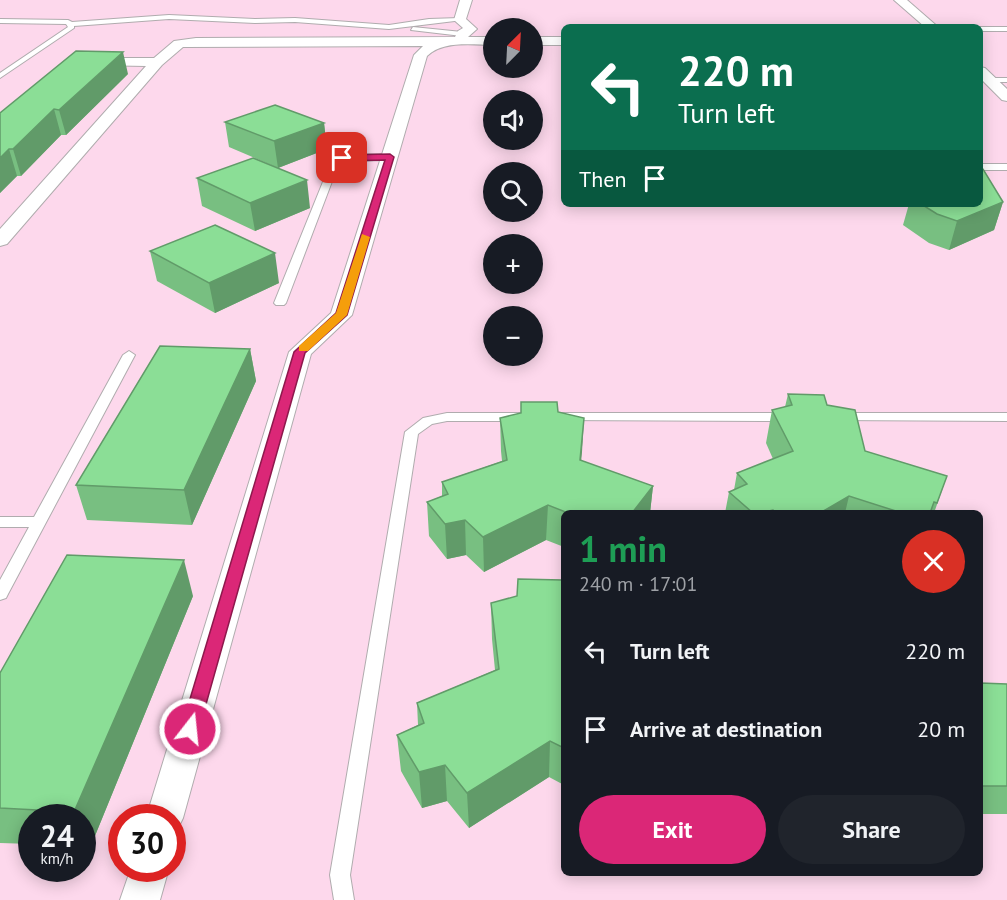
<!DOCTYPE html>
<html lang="en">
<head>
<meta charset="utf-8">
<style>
	body { margin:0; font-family:"PT Sans",sans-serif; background:#20242c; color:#f1f3f6; height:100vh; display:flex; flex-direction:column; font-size:22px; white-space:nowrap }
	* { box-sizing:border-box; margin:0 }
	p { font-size:20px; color:#9ea1a6 }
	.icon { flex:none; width:33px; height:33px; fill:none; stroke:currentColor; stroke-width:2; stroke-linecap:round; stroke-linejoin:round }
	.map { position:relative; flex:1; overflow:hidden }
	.panel { position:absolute; left:561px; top:510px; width:422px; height:366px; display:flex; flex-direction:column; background:#171b24; border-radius:9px; box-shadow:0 3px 15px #0003 }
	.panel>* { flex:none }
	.banner { position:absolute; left:561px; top:24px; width:422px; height:183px; border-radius:9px; box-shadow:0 3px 15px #0003; background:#0b6e4f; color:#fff; overflow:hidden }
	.needle { width:39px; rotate:24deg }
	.controls { position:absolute; left:483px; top:18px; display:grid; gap:12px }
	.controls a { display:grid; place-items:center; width:60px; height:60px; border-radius:50%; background:#171b24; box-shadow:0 3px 15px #0003; font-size:30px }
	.speed { position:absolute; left:18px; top:804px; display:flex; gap:12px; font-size:30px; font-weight:700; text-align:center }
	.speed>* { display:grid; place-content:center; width:78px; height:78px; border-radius:50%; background:#171b24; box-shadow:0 3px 15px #0003; line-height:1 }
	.speed small { font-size:15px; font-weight:400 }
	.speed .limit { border:9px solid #d22; background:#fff; color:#111 }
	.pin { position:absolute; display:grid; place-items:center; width:51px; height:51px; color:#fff; margin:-26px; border-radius:12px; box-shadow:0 3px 9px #0006 }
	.me { position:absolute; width:66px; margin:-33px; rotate:16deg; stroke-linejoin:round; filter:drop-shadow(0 0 4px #0008) }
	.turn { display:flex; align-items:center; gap:21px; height:126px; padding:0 18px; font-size:27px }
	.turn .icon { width:78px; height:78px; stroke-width:2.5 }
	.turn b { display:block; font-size:42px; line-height:51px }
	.then { display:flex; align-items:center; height:57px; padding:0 18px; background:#0003; gap:12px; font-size:22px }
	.round { display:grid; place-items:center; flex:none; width:63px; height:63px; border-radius:32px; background:#20242c }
	.head { display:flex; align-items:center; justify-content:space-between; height:102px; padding:0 18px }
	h1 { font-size:36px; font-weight:800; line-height:45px; color:#1e9e55 }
	.action { display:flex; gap:12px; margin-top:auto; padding:12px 18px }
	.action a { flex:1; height:69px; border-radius:36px; background:#db2777; color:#fff; font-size:24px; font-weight:800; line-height:69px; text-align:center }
	.action a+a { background:#20242c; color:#f1f3f6 }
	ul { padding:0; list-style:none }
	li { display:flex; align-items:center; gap:18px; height:78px; padding:0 18px }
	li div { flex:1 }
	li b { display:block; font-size:22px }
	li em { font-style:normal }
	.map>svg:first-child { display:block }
</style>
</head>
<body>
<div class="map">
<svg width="1007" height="900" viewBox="0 0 1007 900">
	<rect width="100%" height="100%" fill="#faf6f8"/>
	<path fill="#fdd8ec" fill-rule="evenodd" d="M0 0H1007V900H0ZM564 27H980V204H564ZM494 28H532V68H494ZM494 100H532V140H494ZM494 172H532V212H494ZM494 244H532V284H494ZM494 316H532V356H494ZM564 513H980V873H564ZM32 818H82V868H32ZM122 818H172V868H122Z"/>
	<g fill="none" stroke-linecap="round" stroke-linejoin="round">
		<g stroke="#b0acae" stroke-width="2">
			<path id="service" d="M169 15 255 19 295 18 389 25 429 19 460 18 463 20 389 29 295 22 255 23 169 19 74 26V28L0 78V73L68 27 66 24 0 23V19L68 20 72 22Z
				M413 27 462 32 465 34 462 36 411 30Z
				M980 27H1007V31H980Z
				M990 78H1007V82H987L986 80Z
				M342 155 390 154 394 157 390 160 344 161 339 163 286 303 284 305H276L274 303 331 162Z
				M980 164H1007V170H980Z
				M129 351 135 355 8 594 6 598 0 600V580L29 527H0V517H34L123 355Z
				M447 413H522L528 417 522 421H447L432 424 418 434 350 875 354 900H334L330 875 405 432 423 418Z
				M562 413H789L795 417 789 421 557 420 556 417 557 414Z
				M838 413H1007V421L833 420 832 417Z"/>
		</g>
		<g stroke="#b0acae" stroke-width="2">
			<path id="minor" d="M460 0H472L466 19 477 29 468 37H494V45C473 45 443 40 427 56L352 315 311 354 183 818 177 830 172 831V818H146L289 352 331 313 414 55 423 46 183 47 162 65 7 244 0 246V229L146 66 92 65 85 61 87 58H154L174 41 196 38 455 37 458 31 463 28 454 20Z
				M894 0H907L938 27H925Z
				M532 37H564V45H532Z
				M980 67 985 68 1007 89V101L1002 100 980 78Z
				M131 868H169L160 900H120Z"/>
		</g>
		<use href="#service" fill="#fff" fill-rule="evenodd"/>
		<use href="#minor" fill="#fff" fill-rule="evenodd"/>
	</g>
	<path fill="#78bf81" d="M128 74 66 135H61L21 176H17L0 193V113Z
		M225 122 324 123 327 149 278 168 229 147Z
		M197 178 310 208 255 231 202 206Z
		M1003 202 994 230 949 250 929 243 903 225 909 204H980Z
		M150 251 279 283 215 313 157 281Z
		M250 349 256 381 192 525 87 520 76 485Z
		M788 394 827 405 865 451 947 476 934 513H725L729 492 734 490 737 473 773 459 766 443 772 410 785 407Z
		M558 412 581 461 653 486 650 513H564V547L546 540 484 572 466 555 447 559 429 536 427 502 442 496V482L502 461 501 451 500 418Z
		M562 595 564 596V785L549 777 469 828 447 801 422 808 401 771 397 735 418 725 417 703 495 670 492 639 491 603Z
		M193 596 90 848 82 847V818H32V844L0 843V673Z
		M980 683 1007 684V814H980Z"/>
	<path fill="#619b69" d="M123 52 128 74 66 135 59 110Z
		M54 109 61 135 21 176 13 149Z
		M324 123 327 149 278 168 274 141Z
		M9 149 17 176 0 193V158Z
		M307 180 310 208 255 231 250 203Z
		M1003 202 994 230 949 250 957 221Z
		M275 253 279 283 215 313 209 283Z
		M250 349 256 381 192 525 184 490Z
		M584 418 582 452 578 494 580 460Z
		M653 486 650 513H632Z
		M849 496 845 513H820Z
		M548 505 546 540 484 572 483 537Z
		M465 520 466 555 447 559 445 524Z
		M184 560 193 596 90 848 82 831V818H77L74 812Z
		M550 741 549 777 469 828 467 793Z
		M445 765 447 801 422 808 419 772Z"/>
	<path fill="#8bde96" stroke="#619b69" stroke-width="1.5" d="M76 51 123 52 59 110 54 109 13 149H9L0 158V113Z
		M275 105 324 123 274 141 225 122Z
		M253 158 307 180 250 203 197 178Z
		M980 168 983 169 1003 202 957 221 937 214 921 204H980Z
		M215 225 275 253 209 283 150 251Z
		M160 346 250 349 184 490 76 485Z
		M788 394 824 395 827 405 855 410 865 451 947 476 937 503 934 502 930 513H902L849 496 820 513H777L773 510 760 513H753L729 492 747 484 737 473 793 451 772 410 792 405Z
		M521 402H557L558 412 584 418 580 460 653 486 632 513H568L548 505 483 537 465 520 445 524 427 502 448 494 442 482 507 460 500 418 521 413Z
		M67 555 184 560 74 812 0 808V673Z
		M518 579 562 580V595L564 596V748L550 741 467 793 445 765 419 772 397 735 424 723 417 703 499 669 491 603 517 596Z
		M980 683 1007 684V786H980Z"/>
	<path fill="#db2777" stroke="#8e194d" stroke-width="1.5" d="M390 154 394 157 347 315 305 353 199 729 197 734 190 736 184 734 181 729 294 352 336 313 385 160 342 161 338 158 342 155Z"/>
	<path fill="#f59e0b" d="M362 234 370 237 347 315 308 351H299V346L336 313Z"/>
</svg>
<div class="controls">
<a><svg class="needle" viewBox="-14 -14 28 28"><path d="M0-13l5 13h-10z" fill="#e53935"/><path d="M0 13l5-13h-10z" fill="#9ea1a6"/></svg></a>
<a><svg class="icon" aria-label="sound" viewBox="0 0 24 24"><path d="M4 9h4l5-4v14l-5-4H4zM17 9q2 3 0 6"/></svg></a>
<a><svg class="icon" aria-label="search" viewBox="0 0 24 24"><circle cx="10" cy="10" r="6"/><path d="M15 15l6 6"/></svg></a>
<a>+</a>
<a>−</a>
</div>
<div class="speed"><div>24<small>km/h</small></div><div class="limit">30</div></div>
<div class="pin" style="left:342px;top:158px;background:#d93025"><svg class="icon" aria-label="arrive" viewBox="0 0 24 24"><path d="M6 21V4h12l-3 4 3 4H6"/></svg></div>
<svg class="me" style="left:190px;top:729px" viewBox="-20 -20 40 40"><circle r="17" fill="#db2777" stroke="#fff" stroke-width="3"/><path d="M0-11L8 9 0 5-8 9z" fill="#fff"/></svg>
<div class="banner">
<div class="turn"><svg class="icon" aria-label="left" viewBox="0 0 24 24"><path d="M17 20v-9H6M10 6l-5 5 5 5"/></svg><div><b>220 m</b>Turn left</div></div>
<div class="then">Then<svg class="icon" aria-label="arrive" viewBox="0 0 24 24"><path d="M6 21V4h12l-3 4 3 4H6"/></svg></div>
</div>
<section class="panel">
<div class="head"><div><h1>1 min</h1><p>240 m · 17:01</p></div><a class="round" style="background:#d93025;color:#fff"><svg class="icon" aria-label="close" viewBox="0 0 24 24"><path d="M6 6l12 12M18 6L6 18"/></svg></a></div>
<ul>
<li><svg class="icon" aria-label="left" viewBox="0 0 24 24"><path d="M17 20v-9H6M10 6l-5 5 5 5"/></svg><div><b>Turn left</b></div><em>220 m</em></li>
<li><svg class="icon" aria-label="arrive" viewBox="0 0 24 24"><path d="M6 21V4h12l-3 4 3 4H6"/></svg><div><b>Arrive at destination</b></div><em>20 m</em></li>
</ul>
<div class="action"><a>Exit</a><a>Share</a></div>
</section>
</div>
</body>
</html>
